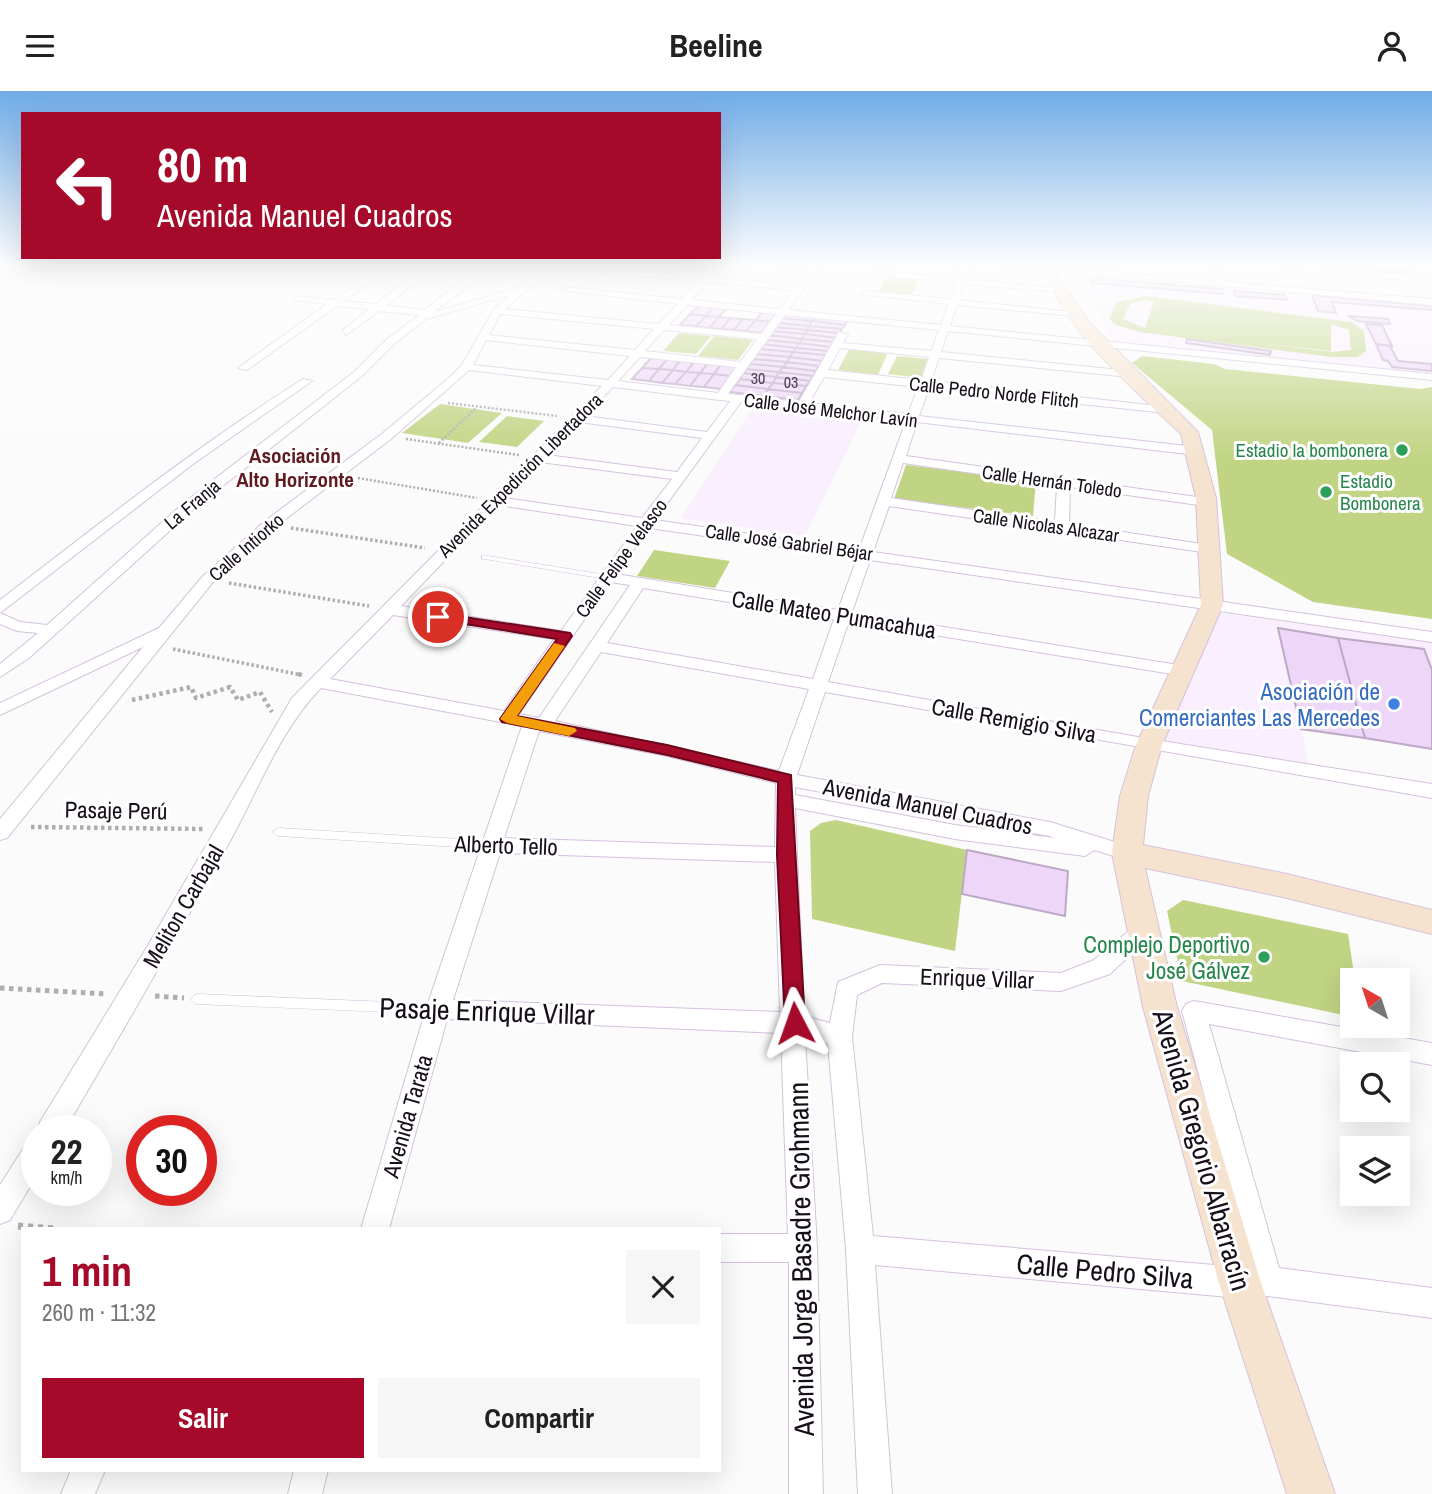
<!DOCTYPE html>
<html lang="es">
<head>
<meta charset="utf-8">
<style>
	body { margin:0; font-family:"Archivo Narrow",sans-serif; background:#f6f6f6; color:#222; height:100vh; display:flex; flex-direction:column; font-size:26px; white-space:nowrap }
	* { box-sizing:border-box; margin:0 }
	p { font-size:23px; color:#767676 }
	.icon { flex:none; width:38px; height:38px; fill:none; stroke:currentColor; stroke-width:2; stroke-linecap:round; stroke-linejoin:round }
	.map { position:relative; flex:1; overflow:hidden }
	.side { position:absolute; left:21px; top:1136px; width:700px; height:245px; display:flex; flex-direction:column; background:#fff; border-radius:0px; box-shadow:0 7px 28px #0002 }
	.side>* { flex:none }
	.hud { position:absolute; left:21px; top:21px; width:700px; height:147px; border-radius:0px; box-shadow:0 7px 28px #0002; background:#a50a2a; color:#fff; overflow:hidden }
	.needle { width:46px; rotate:321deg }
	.fabs { position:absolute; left:1340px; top:877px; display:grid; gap:14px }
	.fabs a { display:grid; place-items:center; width:70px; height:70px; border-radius:0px; background:#fff; box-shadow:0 7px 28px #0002; font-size:35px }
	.speed { position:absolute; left:21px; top:1024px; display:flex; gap:14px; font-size:35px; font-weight:700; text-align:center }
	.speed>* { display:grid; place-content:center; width:91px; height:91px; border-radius:50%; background:#fff; box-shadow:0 7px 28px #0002; line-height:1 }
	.speed small { font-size:18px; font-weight:400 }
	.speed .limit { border:10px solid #d22; background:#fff; color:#111 }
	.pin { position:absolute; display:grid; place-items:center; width:60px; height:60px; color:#fff; margin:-30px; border:4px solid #fff; border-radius:50%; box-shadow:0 2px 7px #0007 }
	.me { position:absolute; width:77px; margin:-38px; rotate:356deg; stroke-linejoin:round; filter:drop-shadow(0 0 5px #0008) }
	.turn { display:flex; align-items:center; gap:24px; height:147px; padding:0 21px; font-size:32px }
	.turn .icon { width:91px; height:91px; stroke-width:2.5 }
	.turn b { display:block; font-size:49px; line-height:60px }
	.round { display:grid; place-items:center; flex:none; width:74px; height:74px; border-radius:0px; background:#f6f6f6 }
	.summary { display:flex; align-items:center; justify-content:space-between; height:119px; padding:0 21px }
	h1 { font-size:42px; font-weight:700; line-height:52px; color:#a50a2a }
	.button { display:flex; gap:14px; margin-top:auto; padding:14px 21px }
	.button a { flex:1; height:80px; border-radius:0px; background:#a50a2a; color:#fff; font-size:28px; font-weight:700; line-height:80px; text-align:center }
	.button a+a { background:#f6f6f6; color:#222 }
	header { display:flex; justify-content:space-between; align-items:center; height:91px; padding:0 21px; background:#fff; font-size:32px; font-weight:700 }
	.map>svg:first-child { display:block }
</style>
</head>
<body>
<header><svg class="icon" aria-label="menu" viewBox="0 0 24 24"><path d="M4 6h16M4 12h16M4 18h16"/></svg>Beeline<svg class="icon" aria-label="person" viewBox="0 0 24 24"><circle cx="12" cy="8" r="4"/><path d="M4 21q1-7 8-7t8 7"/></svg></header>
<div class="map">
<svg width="1432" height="1403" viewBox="0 0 1432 1403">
	<rect width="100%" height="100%" fill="#fbfbfb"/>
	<path fill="#f9effe" d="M1075 184 1432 214V282L1114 250Z
		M757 316 862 329 805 445 684 428 682 425 752 317Z
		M1218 522 1432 550V658L1302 638 1309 676 1161 650Z"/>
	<path fill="#c1d483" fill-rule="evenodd" d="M1298 173H1404L1414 186 1300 176Z
		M887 185 919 188 911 205 878 202Z
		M1145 205 1352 231 1364 240 1366 260 1358 266H1332L1140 241 1116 234 1109 228 1117 211ZM1145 209 1154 211 1145 237 1123 228 1130 213ZM1331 233 1349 239 1351 259 1332 261 1253 251 1331 260Z
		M679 242 711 245 696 263 663 260Z
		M714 245 753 249 738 269 698 265Z
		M850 257 888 261 878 284 838 279Z
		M897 265 928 268 921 287 888 283Z
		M1142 265 1214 273 1225 278 1420 298 1432 296V528L1313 511 1227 463 1212 339 1132 272Z
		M440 313 502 322 468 352 402 342Z
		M507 325 544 330 517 356 479 351Z
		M906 374 1036 390 1033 425 894 408Z
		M654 459 730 470 715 497 637 485Z
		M836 729 967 759 955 860 812 828 810 740 821 732Z
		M1183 809 1348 843 1355 889H1353V926L1182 890 1167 820Z"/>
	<path fill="#eed6f8" stroke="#bda9c5" stroke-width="2" d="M1092 187 1222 198 1223 203 1092 192Z
		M1234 200 1285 204 1287 209 1235 205Z
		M1312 204 1432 215V219L1332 211 1336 222 1318 220Z
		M699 214 714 215 706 225 690 223Z
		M714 215 728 216 719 226 706 225Z
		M763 220 777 221 770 231 756 229Z
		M784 222 815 225 812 230 781 227Z
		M690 223 706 225 696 235 680 234Z
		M706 225 719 226 709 237 696 235Z
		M815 225 848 228 845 234 812 230Z
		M1348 225 1388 228 1390 233 1357 230Z
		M719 226 731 227 721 238 709 237Z
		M731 227 743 228 734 239 721 238Z
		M781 227 812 230 809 235 778 232Z
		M743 228 756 229 746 240 734 239Z
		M756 229 770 231 761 242 746 240Z
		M812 230 845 234 842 238 809 235Z
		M778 232 809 235 807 239 775 236Z
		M1366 233 1382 234 1392 255 1376 253Z
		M809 235 842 238 840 242 807 239Z
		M775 236 807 239 805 243 773 240Z
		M807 239 840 242 837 247 805 243Z
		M773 240 805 243 802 248 770 244Z
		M805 243 837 247 834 251 802 248Z
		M770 244 802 248 799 252 766 249Z
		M802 248 834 251 831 256 799 252Z
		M1187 248 1271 260 1270 264 1186 252Z
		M766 249 799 252 796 257 763 253Z
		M799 252 831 256 829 260 796 257Z
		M763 253 796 257 793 261 760 258Z
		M1376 253 1390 255 1398 270 1432 273V280L1392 276 1388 270 1383 269Z
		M796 257 829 260 826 264 793 261Z
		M760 258 793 261 790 266 756 263Z
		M793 261 826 264 822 270 790 266Z
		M756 263 790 266 787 271 753 268Z
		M653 265 668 267 659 278 642 277Z
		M790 266 822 270 819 275 787 271Z
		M668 267 681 268 673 279 659 278Z
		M681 268 695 270 686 281 673 279Z
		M753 268 787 271 783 276 750 273Z
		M695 270 709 271 700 282 686 281Z
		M709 271 722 272 714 283 700 282Z
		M787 271 819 275 816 280 783 276Z
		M722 272 738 274 730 285 714 283Z
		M750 273 783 276 779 281 746 278Z
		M783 276 816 280 813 285 779 281Z
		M642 277 659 278 649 290 632 288Z
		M659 278 673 279 662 292 649 290Z
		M746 278 779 281 776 286 743 282Z
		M673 279 686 281 675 293 662 292Z
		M686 281 700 282 690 295 675 293Z
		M779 281 813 285 810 290 776 286Z
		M700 282 714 283 704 296 690 295Z
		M743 282 776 286 773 292 740 288Z
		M714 283 730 285 721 298 704 296Z
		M776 286 810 290 806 295 773 292Z
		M740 288 773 292 768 298 735 294Z
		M773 292 806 295 802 302 768 298Z
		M735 294 768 298 764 305 730 301Z
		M768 298 802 302 798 309 764 305Z
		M1278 537 1338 547 1365 647 1301 638Z
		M1338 547 1424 558 1432 579V658L1365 647Z
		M967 759 1068 780 1065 825 962 803Z"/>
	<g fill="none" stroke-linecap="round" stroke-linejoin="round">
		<g stroke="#d5c1dd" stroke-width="1">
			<path id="lane" d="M482 464 606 484 610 486 606 488 485 468H482Z
				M278 737 492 750 496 751 497 754 496 757 492 758 278 745 273 741Z
				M197 903 437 913 441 914 443 918 441 922 437 923 197 913 193 911 191 908 193 905Z"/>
		</g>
		<g stroke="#d5c1dd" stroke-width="2">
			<path id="street" d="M385 173H394L344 210 375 213 428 173H437L386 215 425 219 482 173H490L472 192 434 221 518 197 546 173 703 186 715 173H723L712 186 797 194 808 179 768 173H821L789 219 941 234 948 213 860 203 865 200 950 208 956 192 872 183 876 180 958 187 963 173H971L966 188 1065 198 1061 201 964 193 959 209 1080 222 1075 225 957 214 950 235 1432 283V289L948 240 941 261 1130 280 1135 283 1130 286 939 267 931 290 1167 316 1173 319 1167 322 929 297 919 325 1196 356 1202 360 1196 364 917 331 906 365 1211 408V414L1206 415 1070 396 1069 433 1209 454 1216 458 1209 462 889 415 873 461 1432 541V551L870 469 852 521 1184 575 1192 580 1184 585 849 530 828 591 1149 648 1432 693V707L825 601 797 684 1050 731 1134 757 1137 762 1134 767 1127 769 1094 759 1085 765 955 748 795 717 804 925 830 932 838 891 880 874 1061 882 1094 869 1136 834 1144 831 1152 834 1155 840 1110 883 1061 900 882 892 857 904 852 946 873 1145 1250 1177 1182 920 1186 913 1194 910 1432 952V974L1209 933 1279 1177 1432 1197V1227L1268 1205 1240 1207 875 1174 892 1403H858L846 1158 828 953 805 945 817 1157 823 1403H789V1171H719V1143H788L781 942 447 928 389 1138H361L426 918 522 635 321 597C279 640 258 700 229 752 175 849 120 945 64 1040L37 1042 40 1031 147 856 292 607 602 295 469 279 391 348 275 436 213 491 7 747 0 749V728L143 556 0 624V612L159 537 203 485 265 430 383 342 450 286 462 274 494 218 510 204 426 228 394 253 362 285 196 416 29 567 0 586V573L38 542 17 540 0 533V522L20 531 47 534 186 410 354 281 386 249 419 224 379 220 346 244 343 239 369 218 337 215 247 279 238 277 327 213 294 209V205L334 209ZM552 177 698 190 682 208 565 196 560 199 678 213 659 233 505 218ZM707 191 793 199 780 218 691 209ZM687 214 776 223 761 243 669 234ZM500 223 654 238 635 259 489 244ZM785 224 939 239 931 260 843 252 848 243 839 241 799 311 728 303ZM664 239 757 248 740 271 645 260ZM486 249 630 265 608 289 473 274ZM840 257 929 266 921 289 828 279ZM640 266 736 276 718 302 618 290ZM824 286 918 296 908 323 809 312ZM613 296 720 309 730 310 707 341 585 325ZM741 311 906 330 859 459 655 429ZM579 331 702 347 677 381 547 364ZM540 371 672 388 642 427 505 407ZM903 372 1057 394 1055 431 891 407ZM498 414 637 435 561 540 401 515ZM649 437 857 467 838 519 616 483ZM610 491 630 494 539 627 519 623ZM643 497 834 528 813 588 607 552ZM393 524 554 548 504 620 330 588ZM601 561 809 598 779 680 555 630ZM539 640 667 665 776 692 775 756 504 747ZM795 696 1049 745 1055 747 955 734 795 704ZM500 762 775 771 780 921 453 909Z
				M984 173H1013L1217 190 1211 173H1219L1226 191 1432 208V214Z
				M1289 174 1426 185 1430 188 1426 191 1286 179Z
				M303 288 312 290 193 373 0 522V509C99 433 197 355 303 288Z
				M37 1047V1084L10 1129 0 1133V1094L28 1050Z
				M71 1379H105L95 1403H61Z
				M294 1379H328L322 1403H288Z"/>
		</g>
		<g stroke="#d5c1dd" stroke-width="2">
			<path id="secondary" d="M1044 173H1056L1061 191 1091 233 1198 341 1216 407 1223 514 1162 654 1148 705 1143 754 1287 783 1432 819V843L1287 807 1145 777 1177 916 1261 1192 1335 1403H1287L1219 1192 1143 916 1112 762 1120 705 1136 654 1201 514 1196 407 1181 343C1134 298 1060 237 1044 173Z"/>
		</g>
		<path stroke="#afadb0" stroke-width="2.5" stroke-dasharray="2 2" stroke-linecap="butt" d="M448 312 557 325
			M406 348 519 364
			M439 352 477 316
			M358 387 477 407"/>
		<path stroke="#afadb0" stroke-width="3.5" stroke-dasharray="2.5 2.5" stroke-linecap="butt" d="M291 437 425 457
			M229 492 369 515
			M173 558 302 584"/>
		<path stroke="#afadb0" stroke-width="4.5" stroke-dasharray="3.5 3.5" stroke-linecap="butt" d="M298 583 302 584
			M132 609 191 596 196 607 230 596 238 609 260 601 272 621
			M31 736 204 738"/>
		<path stroke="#afadb0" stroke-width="5" stroke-dasharray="4.5 4.5" stroke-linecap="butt" d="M0 897 107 903
			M155 905 184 907"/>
		<path stroke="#afadb0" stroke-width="7" stroke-dasharray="5 5" stroke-linecap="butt" d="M18 1135 55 1138"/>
		<use href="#lane" fill="#fff" fill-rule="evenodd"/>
		<use href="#street" fill="#fff" fill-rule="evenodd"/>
		<use href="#secondary" fill="#f6e3cf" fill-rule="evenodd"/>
	</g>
	<linearGradient id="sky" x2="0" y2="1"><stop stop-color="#70ace8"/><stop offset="0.47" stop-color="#fdfdfd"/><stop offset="1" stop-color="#fdfdfd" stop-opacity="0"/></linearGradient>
	<rect width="1432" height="369" fill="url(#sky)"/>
	<path fill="#a50a2a" stroke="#6b061b" stroke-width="2" d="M438 522 570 542 572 545 517 625 667 654 791 684 805 932 802 938 795 941 788 938 785 932 777 764 778 691 667 664 502 631 500 628 557 548 434 528 432 526Z"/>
	<path fill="#f59e0b" d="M554 552 565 555 517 625 575 637 577 640 569 645 507 632 500 628Z"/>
	<g fill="#2e9e5b" stroke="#fff" stroke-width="2.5">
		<circle cx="1402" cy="359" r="7"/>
		<circle cx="1326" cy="401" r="7"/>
		<circle cx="1264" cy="866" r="7"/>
	</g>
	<circle fill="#3f7fe0" stroke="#fff" stroke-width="2.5" cx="1394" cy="613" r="7"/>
	<g text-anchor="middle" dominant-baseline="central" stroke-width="6" stroke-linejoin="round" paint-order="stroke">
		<g font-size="16" fill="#4c4151">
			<text x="758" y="287">30</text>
			<text x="791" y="291">03</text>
		</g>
		<g font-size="19" fill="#160f19" stroke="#fff">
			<text transform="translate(994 301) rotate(6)">Calle Pedro Norde Flitch</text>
			<text transform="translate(831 319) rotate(7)">Calle José Melchor Lavín</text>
			<text transform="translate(520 384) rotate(-45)">Avenida Expedición Libertadora</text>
			<text transform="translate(1052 390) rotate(8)">Calle Hernán Toledo</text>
			<text transform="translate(192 413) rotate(-40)">La Franja</text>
			<text transform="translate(1046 434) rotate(8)">Calle Nicolas Alcazar</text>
			<text transform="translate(789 451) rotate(8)">Calle José Gabriel Béjar</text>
			<text transform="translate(246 456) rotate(-41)">Calle Intiorko</text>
			<text transform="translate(621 467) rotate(-54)">Calle Felipe Velasco</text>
		</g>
		<g font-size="19" fill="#27864d" stroke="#fff" text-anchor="end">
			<text x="1388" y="359">Estadio la bombonera</text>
			<text x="1340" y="390" text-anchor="start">Estadio<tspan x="1340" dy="22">Bombonera</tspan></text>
		</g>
		<g font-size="21" font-weight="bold" fill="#611c21" stroke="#fff">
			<text x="295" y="364">Asociación<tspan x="295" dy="24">Alto Horizonte</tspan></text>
		</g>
		<g font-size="23" fill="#160f19" stroke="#fff">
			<text transform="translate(834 523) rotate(9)">Calle Mateo Pumacahua</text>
			<text transform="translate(1014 629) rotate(10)">Calle Remigio Silva</text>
			<text transform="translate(928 715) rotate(11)">Avenida Manuel Cuadros</text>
			<text transform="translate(116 719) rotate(1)">Pasaje Perú</text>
			<text transform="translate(506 754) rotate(2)">Alberto Tello</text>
			<text transform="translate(183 815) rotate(-60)">Meliton Carbajal</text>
			<text transform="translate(977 887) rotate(2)">Enrique Villar</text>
			<text transform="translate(407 1025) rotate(-74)">Avenida Tarata</text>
		</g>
		<g font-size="23" fill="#366cbe" stroke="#fff" text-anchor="end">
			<text x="1380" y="600">Asociación de<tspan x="1380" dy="26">Comerciantes Las Mercedes</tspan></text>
		</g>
		<g font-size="23" fill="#27864d" stroke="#fff" text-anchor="end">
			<text x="1250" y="853">Complejo Deportivo<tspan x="1250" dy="26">José Gálvez</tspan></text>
		</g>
		<g font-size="28" fill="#160f19" stroke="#fff">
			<text transform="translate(487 920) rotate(2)">Pasaje Enrique Villar</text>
			<text transform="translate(1202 1059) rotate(74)">Avenida Gregorio Albarracín</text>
			<text transform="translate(801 1168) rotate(-91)">Avenida Jorge Basadre Grohmann</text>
			<text transform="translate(1105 1180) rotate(5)">Calle Pedro Silva</text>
		</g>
	</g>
</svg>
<div class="fabs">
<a><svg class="needle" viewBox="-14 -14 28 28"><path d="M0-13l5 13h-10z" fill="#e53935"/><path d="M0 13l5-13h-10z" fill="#767676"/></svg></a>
<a><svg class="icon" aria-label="search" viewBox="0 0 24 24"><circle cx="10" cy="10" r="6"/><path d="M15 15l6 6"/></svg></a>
<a><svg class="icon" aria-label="layers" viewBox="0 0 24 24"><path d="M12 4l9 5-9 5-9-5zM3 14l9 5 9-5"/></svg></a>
</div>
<div class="speed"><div>22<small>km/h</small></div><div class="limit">30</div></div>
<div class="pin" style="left:438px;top:526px;background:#d93025"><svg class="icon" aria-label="arrive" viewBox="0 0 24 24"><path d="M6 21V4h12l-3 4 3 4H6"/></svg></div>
<svg class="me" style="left:795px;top:932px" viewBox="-20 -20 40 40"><path d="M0-17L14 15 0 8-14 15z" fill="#a50a2a" stroke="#fff" stroke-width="4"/></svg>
<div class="hud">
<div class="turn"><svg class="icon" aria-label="left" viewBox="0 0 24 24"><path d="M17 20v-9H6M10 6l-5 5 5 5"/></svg><div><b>80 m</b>Avenida Manuel Cuadros</div></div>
</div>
<section class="side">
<div class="summary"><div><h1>1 min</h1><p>260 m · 11:32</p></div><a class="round"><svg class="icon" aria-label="close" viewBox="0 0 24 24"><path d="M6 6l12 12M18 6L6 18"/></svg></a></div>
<div class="button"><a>Salir</a><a>Compartir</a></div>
</section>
</div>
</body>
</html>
